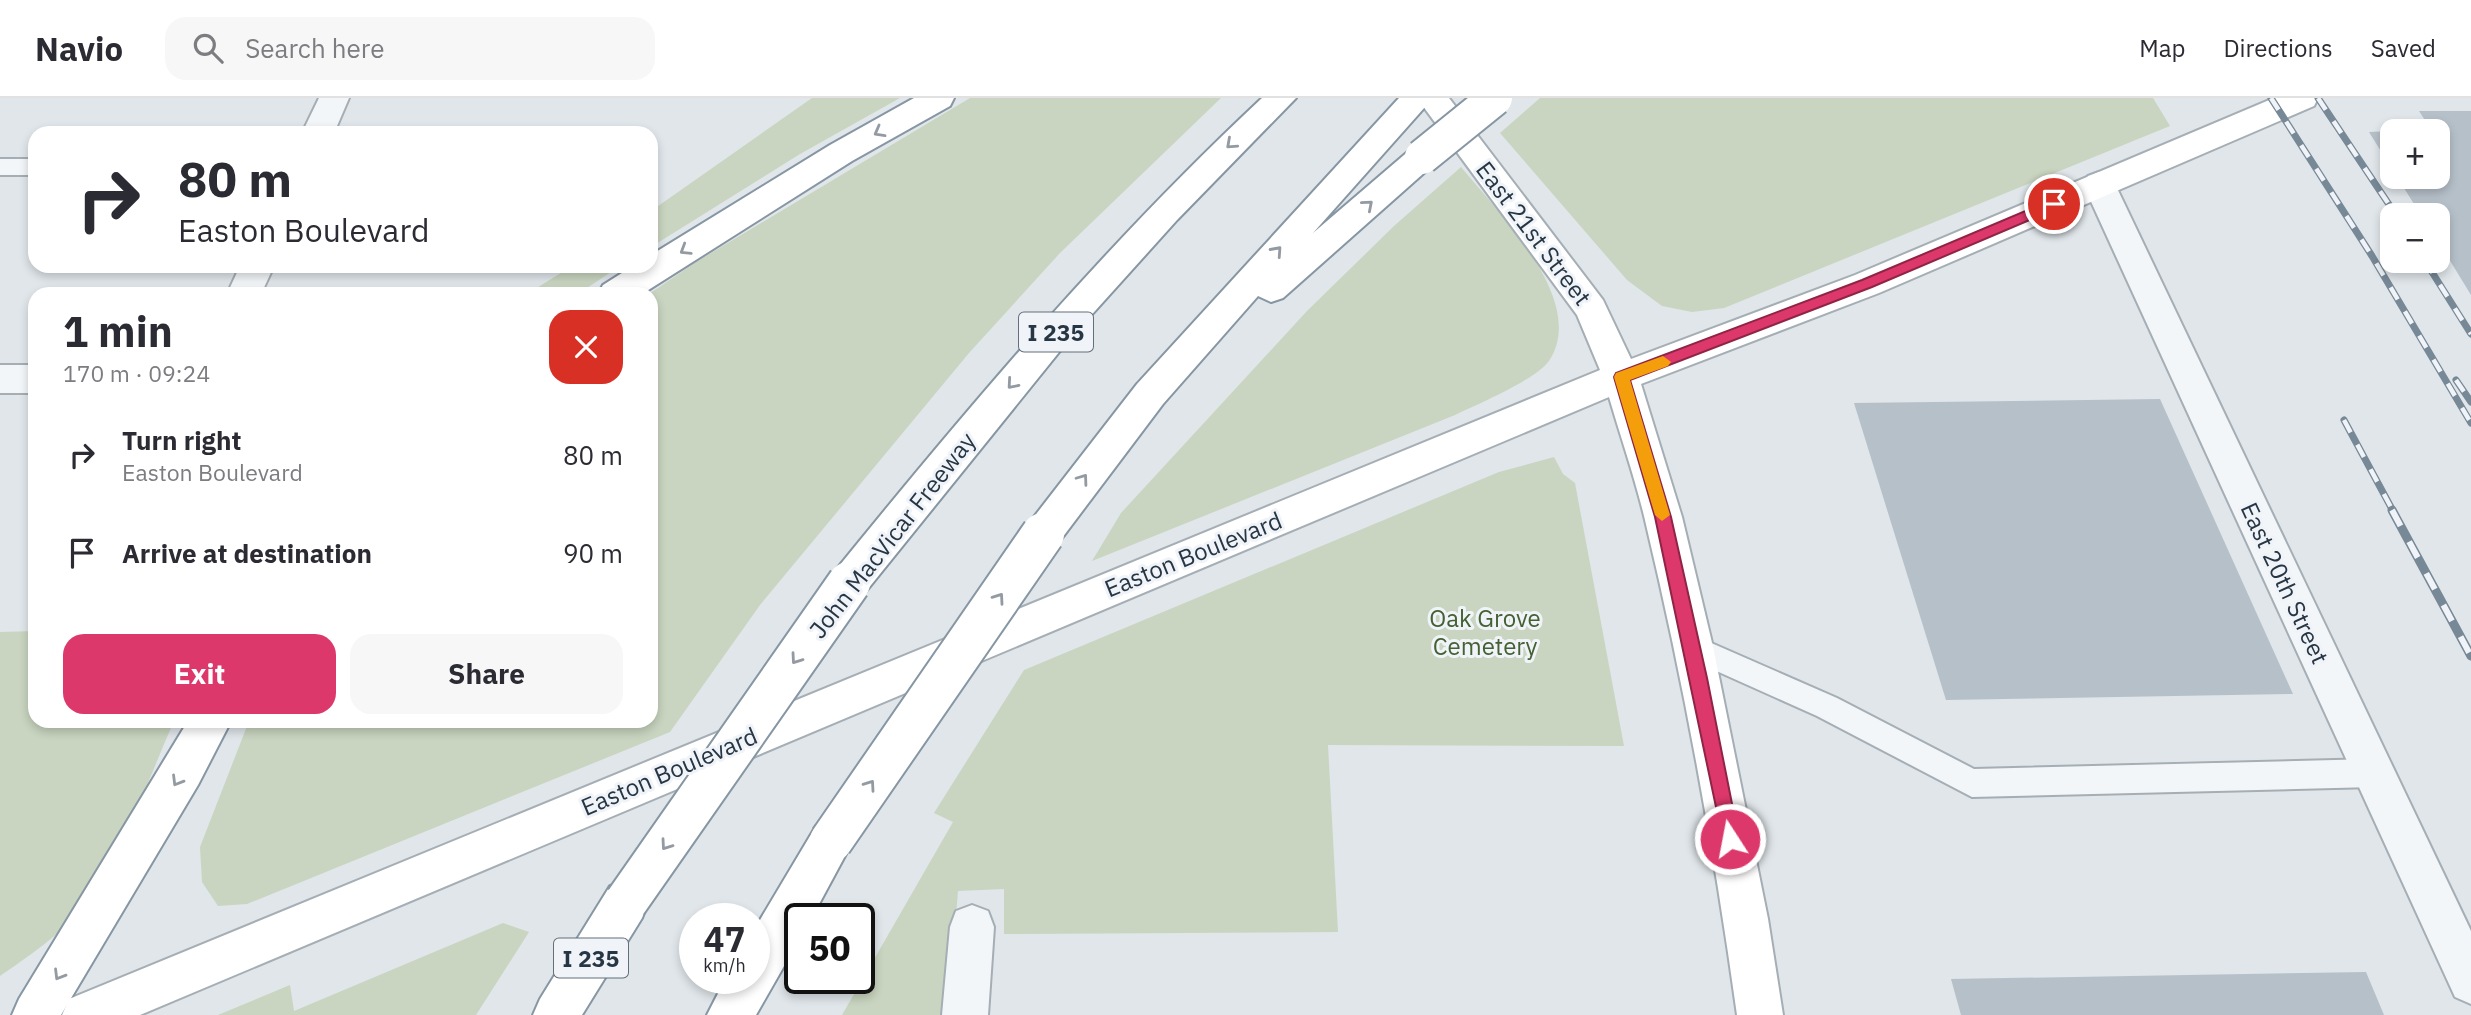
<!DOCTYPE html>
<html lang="en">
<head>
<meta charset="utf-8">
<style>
	body { margin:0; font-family:"IBM Plex Sans",sans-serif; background:#f7f7f7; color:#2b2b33; height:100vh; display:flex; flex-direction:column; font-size:26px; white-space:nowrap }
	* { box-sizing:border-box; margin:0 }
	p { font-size:23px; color:#7c7c81 }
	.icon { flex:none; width:38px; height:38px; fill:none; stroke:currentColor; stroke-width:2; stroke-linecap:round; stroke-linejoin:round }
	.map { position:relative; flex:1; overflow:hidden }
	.panel { position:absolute; left:28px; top:189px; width:630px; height:441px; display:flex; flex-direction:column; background:#fff; border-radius:21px; box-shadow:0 4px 10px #0003 }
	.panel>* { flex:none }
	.hud { position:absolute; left:28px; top:28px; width:630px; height:147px; border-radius:21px; box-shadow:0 4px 10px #0003; background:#fff; color:#2b2b33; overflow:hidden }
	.buttons { position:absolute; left:2380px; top:21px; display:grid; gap:14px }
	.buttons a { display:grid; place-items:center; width:70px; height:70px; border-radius:14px; background:#fff; box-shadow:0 4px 10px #0003; font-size:35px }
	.speed { position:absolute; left:679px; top:805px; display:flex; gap:14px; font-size:35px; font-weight:700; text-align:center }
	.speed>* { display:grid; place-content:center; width:91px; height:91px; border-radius:50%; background:#fff; box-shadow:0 4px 10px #0003; line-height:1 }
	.speed small { font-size:18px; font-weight:400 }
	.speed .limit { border:4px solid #111; border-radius:10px; background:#fff; color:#111 }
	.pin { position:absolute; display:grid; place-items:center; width:60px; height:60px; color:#fff; margin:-30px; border:4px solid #fff; border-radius:50%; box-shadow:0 2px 7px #0007 }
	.me { position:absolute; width:77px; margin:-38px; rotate:349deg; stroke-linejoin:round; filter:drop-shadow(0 0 5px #0008) }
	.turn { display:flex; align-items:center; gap:24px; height:147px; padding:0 35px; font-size:32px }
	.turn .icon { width:91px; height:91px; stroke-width:2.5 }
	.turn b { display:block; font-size:49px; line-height:60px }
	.round { display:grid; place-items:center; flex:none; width:74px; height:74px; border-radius:21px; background:#f7f7f7 }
	.summary { display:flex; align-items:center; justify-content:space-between; height:119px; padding:0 35px }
	h1 { font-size:42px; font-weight:700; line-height:52px }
	.primary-button { display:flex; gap:14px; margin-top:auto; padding:14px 35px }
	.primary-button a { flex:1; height:80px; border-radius:21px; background:#dc386b; color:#fff; font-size:28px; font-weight:700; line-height:80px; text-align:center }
	.primary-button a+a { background:#f7f7f7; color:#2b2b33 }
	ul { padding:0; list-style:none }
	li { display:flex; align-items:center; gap:21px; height:98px; padding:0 35px }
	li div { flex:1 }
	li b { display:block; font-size:26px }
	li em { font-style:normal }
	header { display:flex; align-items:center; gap:42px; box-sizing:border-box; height:98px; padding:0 35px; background:#fff; border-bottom:2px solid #e1e1e2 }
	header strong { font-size:33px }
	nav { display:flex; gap:38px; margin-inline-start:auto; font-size:24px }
	.search { width:490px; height:63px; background:#f7f7f7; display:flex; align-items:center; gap:18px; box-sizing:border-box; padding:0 24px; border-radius:21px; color:#7c7c81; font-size:26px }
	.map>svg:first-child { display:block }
</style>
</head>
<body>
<header>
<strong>Navio</strong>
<div class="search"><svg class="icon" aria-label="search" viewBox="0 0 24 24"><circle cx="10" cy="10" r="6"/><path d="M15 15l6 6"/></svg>Search here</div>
<nav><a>Map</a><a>Directions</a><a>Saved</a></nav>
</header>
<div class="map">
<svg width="2471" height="917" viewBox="0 0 2471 917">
	<rect width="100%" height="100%" fill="#e0e6ea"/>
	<path fill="#c9d5c0" d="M812 0H900L800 56 651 149V113Z
		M970 0H1221L1060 155 969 255 760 507 670 634 247 806 218 808 202 784 200 749 249 623H651V196H649L696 164Z
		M1540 0H2153L2170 28 1724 210 1692 214 1662 208 1627 182 1500 35Z
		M1461 69C1497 113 1589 203 1549 263 1535 282 1478 306 1455 317L1092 463 1121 415 1307 213 1394 128Z
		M572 168H620L578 196H527Z
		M1554 359 1563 376 1575 385 1624 648 1328 647 1338 834 1004 836V791L958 793 948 917H842L953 724 934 715 1024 572 1499 374Z
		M35 533V623H174C146 686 124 755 82 810 63 835 26 860 0 878V534Z
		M503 825 529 834 476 917H218L290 887 294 913Z"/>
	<path fill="#b6c0c9" d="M2419 13H2471V197L2438 143V117H2421L2397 79H2438V33H2396H2432Z
		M2392 33V71L2369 34Z
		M2160 301 2293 596 1946 602 1854 305Z
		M2366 874 2384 917H1961L1951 881Z"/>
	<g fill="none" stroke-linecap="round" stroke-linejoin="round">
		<g stroke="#a5aeb5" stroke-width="4">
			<path id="service" d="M0 61H35V77H0Z
				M1693 537 1837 600 1974 671 2374 661 2384 665 2388 675 2384 685 2374 689 1972 699 1817 618 1683 558 1679 549 1683 540Z"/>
		</g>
		<g stroke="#a5aeb5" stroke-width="4">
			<path id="minor" d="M319 0H349L334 35H302Z
				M2099 74 2110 78 2115 86 2471 833V906L2455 899 2083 86 2088 78Z
				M240 168H274L261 196H227Z
				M0 267H35V295H0Z
				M972 807 988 813 994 829 988 917H942L950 829 956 813Z"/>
		</g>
		<g stroke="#a5aeb5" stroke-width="4">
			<path id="secondary" d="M1417 0H1449L1603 202 1631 261 1855 177 2274 0H2318L2314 8 1879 195 1641 286 1682 419 1713 549 1768 821 1783 917H1737C1714 751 1684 585 1645 422 1635 380 1621 340 1609 299L140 917H62L69 901 1600 272 1577 217Z"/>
		</g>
		<g stroke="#8696a3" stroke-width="4">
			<path id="motorway" d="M914 0H954L950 8 852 63 642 196H598L603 187 633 168H651V157L830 47Z
				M1262 0H1296L1177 122 1068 243 863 497 849 502 835 497 830 485 835 473C969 308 1106 146 1262 0Z
				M1399 0H1433L1313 135 1411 51 1422 48 1433 51 1438 59 1433 67 1283 200 1271 204 1258 198 1163 306 1056 448 1043 452 1030 448 1024 436 1030 424 1137 286Z
				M188 623H231L198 687 61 917H12L19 901Z
				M831 722 846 728 853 743 811 821H800V840L756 917H707L726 880H754V832L816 728Z
				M626 782 642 788 648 804 642 820 582 917H533L540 901 610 788Z"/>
		</g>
		<use href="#service" fill="#f3f6f8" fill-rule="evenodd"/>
		<use href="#minor" fill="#f3f6f8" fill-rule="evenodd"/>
		<use href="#secondary" fill="#fff" fill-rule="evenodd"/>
		<use href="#motorway" fill="#fff" fill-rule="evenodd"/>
		<g stroke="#778896" stroke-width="7">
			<path id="rail-far1" d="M2271 0 2372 158 2471 325
				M2318 0 2396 117
				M2425 163 2471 236
				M2456 282 2471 304
				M2344 322 2393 413"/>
		</g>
		<g stroke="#778896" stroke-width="9">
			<path id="rail" d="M2392 412 2471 558"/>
		</g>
		<use href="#rail-far1" stroke="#f0f4f8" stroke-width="4.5" stroke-dasharray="14" stroke-linecap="butt"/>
		<use href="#rail" stroke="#f0f4f8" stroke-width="6" stroke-dasharray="18" stroke-linecap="butt"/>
		<g stroke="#8696a3" stroke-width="38" stroke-linecap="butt">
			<path id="motorway-bridge-far1" d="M1422 59 1495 0"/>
		</g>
		<g stroke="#8696a3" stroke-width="46" stroke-linecap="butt">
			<path id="motorway-bridge" d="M831 743 1043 436
				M626 804 849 485"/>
		</g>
		<use href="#motorway-bridge-far1" stroke="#fff" stroke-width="34"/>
		<use href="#motorway-bridge" stroke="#fff" stroke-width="42"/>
	</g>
	<defs><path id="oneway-chevron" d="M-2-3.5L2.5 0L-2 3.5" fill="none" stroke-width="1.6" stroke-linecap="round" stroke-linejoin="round" transform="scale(1.75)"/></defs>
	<g stroke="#939aa2">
		<use href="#oneway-chevron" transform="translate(879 34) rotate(151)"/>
		<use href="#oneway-chevron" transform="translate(1231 46) rotate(138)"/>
		<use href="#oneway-chevron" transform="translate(1368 107) rotate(-41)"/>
		<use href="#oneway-chevron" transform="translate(685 152) rotate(148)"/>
		<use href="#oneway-chevron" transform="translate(1277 153) rotate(-48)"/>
		<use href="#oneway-chevron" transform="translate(1012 286) rotate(131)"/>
		<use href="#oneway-chevron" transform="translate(1083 381) rotate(-54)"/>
		<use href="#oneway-chevron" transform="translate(999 500) rotate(-55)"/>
		<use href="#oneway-chevron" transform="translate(796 561) rotate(125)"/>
		<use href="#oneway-chevron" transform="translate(177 683) rotate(121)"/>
		<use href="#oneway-chevron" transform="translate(870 687) rotate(-55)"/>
		<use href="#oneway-chevron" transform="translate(666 747) rotate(125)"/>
		<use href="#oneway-chevron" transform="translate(59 877) rotate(121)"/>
	</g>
	<path fill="#dc386b" stroke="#8f2446" stroke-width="2" d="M2054 101 2060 106 2058 110 1872 189 1630 282 1671 419 1707 580 1739 741 1737 747 1730 749 1724 747 1655 419 1614 279 1616 275 1862 182Z"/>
	<path fill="#f59e0b" d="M1663 258 1671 264 1668 268 1630 282 1670 417 1662 423 1655 417 1614 279 1616 275Z"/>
	<g text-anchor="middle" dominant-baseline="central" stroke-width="6" stroke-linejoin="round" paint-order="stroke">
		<g fill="#f0f4f8" stroke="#636f7a" stroke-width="2">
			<rect x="1019" y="214.5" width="74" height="39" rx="5"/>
			<rect x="554" y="840.5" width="74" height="39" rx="5"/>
		</g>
		<g font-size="23" font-weight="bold" fill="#273644">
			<text x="1056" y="234">I 235</text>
			<text x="591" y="860">I 235</text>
		</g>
		<g font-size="24" fill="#273644" stroke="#f0f4f8">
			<text transform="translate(1534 135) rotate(53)">East 21st Street</text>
			<text transform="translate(892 437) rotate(-52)">John MacVicar Freeway</text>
			<text transform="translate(1193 456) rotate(-22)">Easton Boulevard</text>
			<text transform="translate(2285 485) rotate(65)">East 20th Street</text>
			<text transform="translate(669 673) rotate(-23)">Easton Boulevard</text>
		</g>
		<g font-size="24" fill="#436132" stroke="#f0f4f8">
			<text x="1485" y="520">Oak Grove<tspan x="1485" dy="28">Cemetery</tspan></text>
		</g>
	</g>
</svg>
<div class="buttons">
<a>+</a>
<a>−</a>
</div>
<div class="speed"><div>47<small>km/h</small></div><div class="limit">50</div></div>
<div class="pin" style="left:2054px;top:106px;background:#d93025"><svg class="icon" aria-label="arrive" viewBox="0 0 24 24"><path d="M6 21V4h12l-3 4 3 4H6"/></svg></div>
<svg class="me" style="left:1730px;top:741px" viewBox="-20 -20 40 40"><circle r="17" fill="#dc386b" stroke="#fff" stroke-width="3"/><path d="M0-11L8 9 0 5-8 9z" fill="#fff"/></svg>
<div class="hud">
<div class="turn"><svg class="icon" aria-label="right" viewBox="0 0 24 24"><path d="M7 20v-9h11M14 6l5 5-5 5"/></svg><div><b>80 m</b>Easton Boulevard</div></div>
</div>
<section class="panel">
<div class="summary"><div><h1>1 min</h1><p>170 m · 09:24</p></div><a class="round" style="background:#d93025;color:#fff"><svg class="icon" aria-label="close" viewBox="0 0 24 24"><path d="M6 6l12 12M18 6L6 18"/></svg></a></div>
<ul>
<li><svg class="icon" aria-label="right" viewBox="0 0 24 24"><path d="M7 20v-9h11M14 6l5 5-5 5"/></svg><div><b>Turn right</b><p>Easton Boulevard</p></div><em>80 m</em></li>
<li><svg class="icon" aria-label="arrive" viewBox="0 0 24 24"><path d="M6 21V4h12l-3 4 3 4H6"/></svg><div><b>Arrive at destination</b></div><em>90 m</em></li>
</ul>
<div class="primary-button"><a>Exit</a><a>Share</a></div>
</section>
</div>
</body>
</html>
